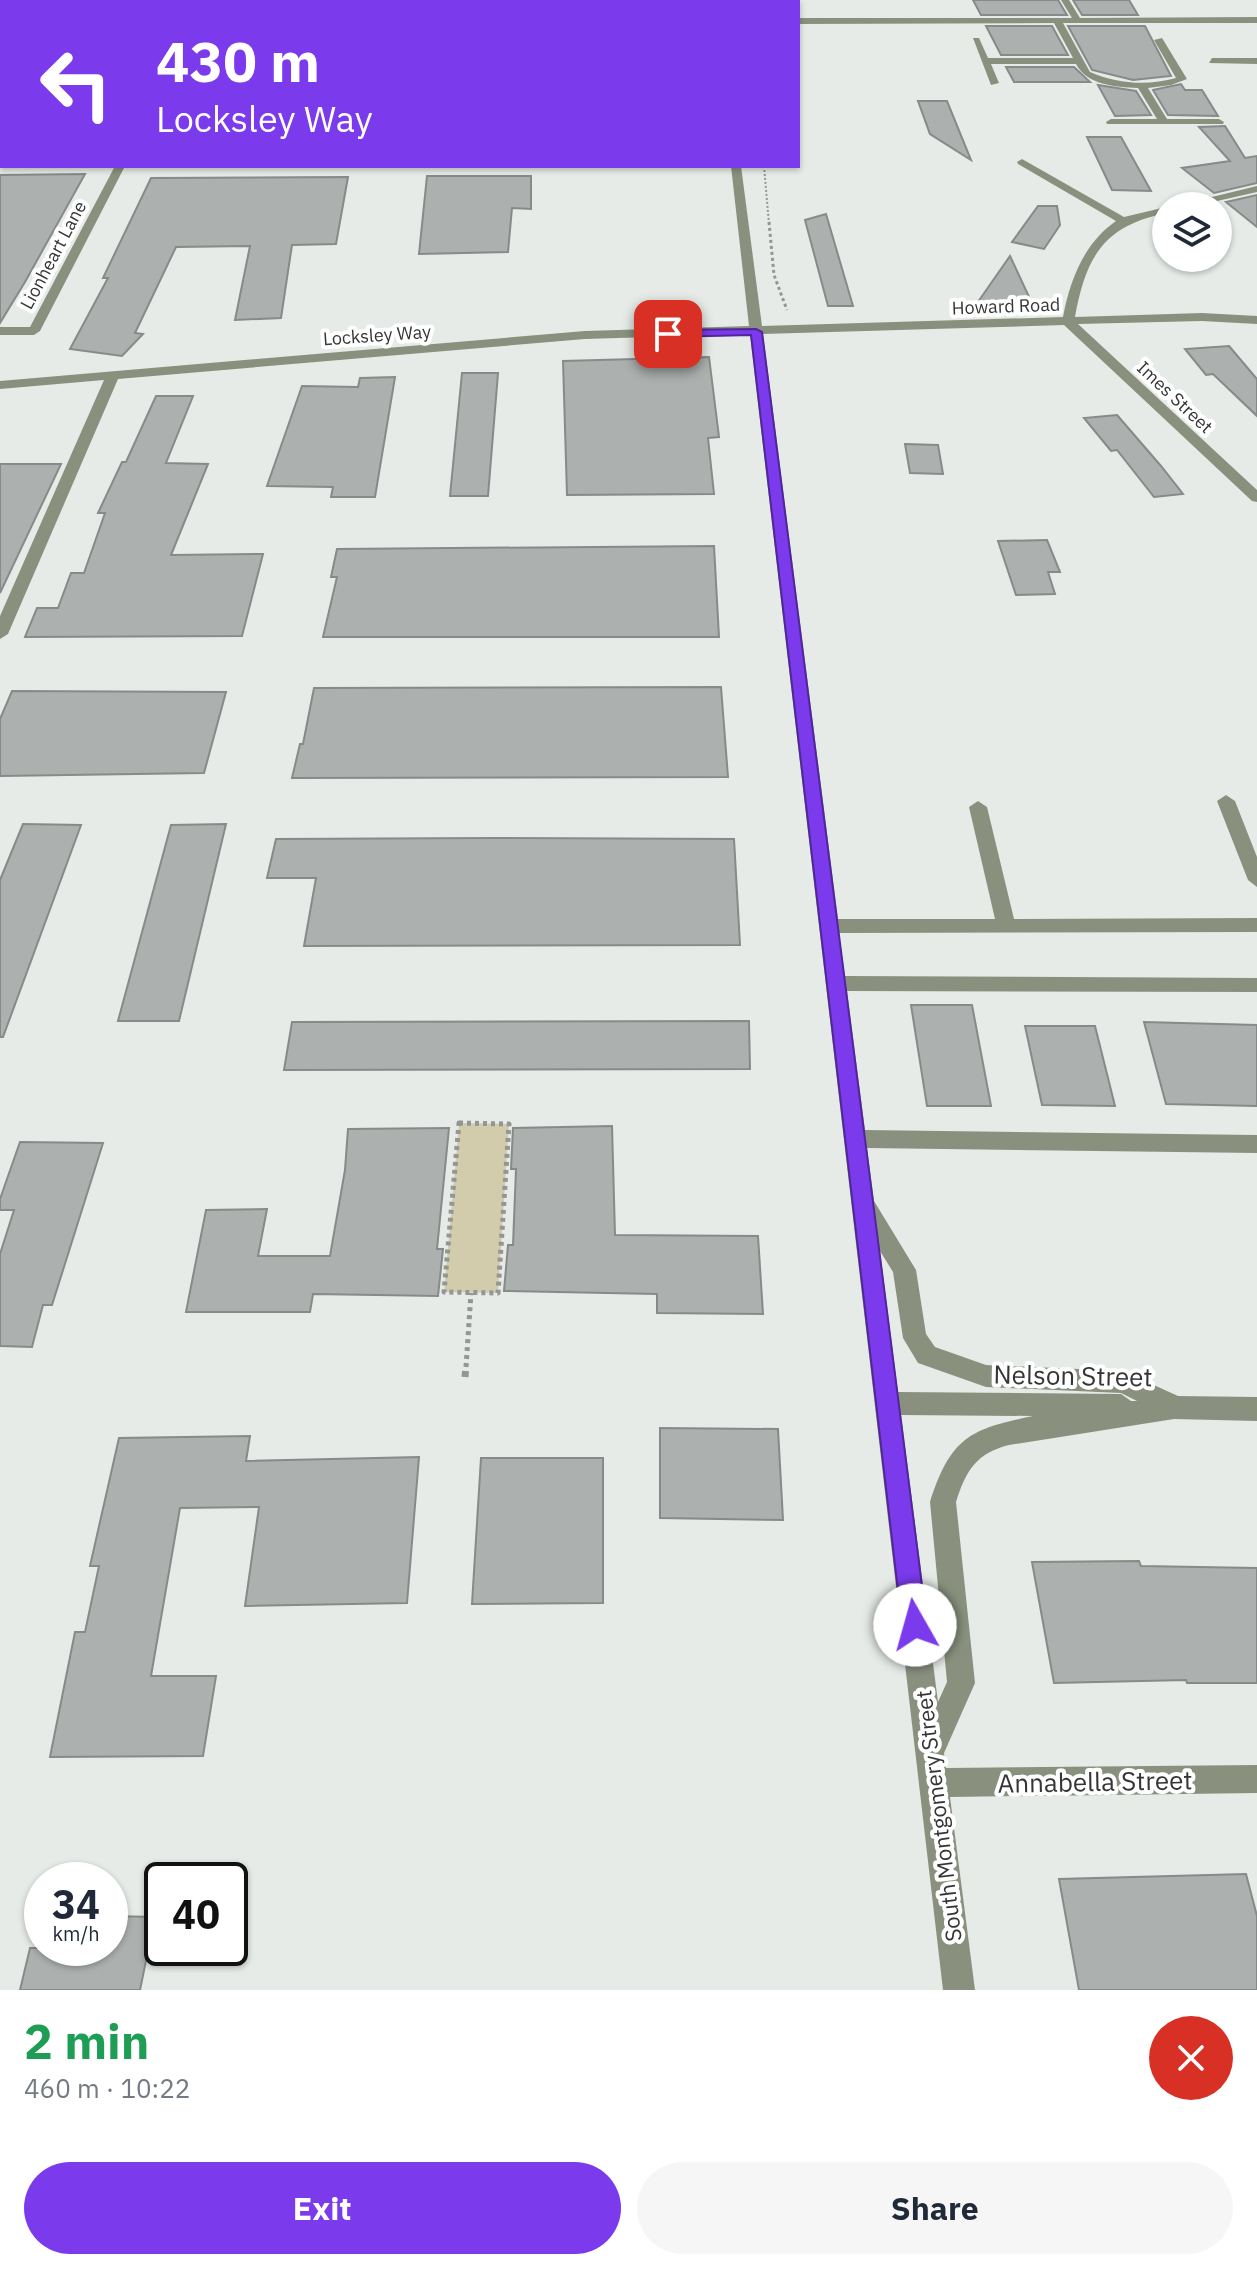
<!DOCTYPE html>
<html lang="en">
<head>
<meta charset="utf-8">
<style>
	body { margin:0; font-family:"IBM Plex Sans",sans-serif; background:#f6f6f7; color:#1f2937; height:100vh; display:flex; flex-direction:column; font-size:30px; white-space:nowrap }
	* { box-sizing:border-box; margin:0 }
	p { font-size:26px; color:#747a83 }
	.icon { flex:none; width:44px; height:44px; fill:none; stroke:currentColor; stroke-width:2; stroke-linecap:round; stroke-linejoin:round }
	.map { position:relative; height:1990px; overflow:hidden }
	.sheet { display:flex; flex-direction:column; background:#fff; flex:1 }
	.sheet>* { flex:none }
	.guide { position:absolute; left:0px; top:0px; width:800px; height:168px; box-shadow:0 2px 6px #0004; background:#7c3aed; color:#fff; overflow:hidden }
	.tools { position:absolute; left:1152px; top:192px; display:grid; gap:16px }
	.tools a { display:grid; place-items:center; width:80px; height:80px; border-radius:50%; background:#fff; box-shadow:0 2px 6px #0004; font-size:40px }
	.speed { position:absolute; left:24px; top:1862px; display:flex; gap:16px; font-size:40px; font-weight:700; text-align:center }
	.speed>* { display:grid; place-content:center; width:104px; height:104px; border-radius:50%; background:#fff; box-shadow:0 2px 6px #0004; line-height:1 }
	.speed small { font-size:20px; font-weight:400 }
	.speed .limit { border:4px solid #111; border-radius:12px; background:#fff; color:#111 }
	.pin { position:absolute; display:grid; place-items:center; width:68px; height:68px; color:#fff; margin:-34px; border-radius:16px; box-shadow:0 4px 12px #0006 }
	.me { position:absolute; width:88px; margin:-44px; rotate:353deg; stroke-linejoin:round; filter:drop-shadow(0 0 6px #0008) }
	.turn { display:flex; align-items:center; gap:28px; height:168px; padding:0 24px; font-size:36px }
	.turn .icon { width:104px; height:104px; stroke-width:2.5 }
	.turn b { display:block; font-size:56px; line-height:68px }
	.round { display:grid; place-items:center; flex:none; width:84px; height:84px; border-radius:42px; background:#f6f6f7 }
	.overview { display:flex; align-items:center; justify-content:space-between; height:136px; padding:0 24px }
	h1 { font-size:48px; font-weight:800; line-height:60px; color:#1e9e55 }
	.cta { display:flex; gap:16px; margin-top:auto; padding:16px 24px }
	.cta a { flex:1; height:92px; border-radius:48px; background:#7c3aed; color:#fff; font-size:32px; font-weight:800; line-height:92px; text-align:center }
	.cta a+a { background:#f6f6f7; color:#1f2937 }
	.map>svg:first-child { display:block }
</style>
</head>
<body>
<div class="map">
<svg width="1257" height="1990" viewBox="0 0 1257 1990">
	<rect width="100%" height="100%" fill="#e6ebe7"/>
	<path fill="#d2ccad" d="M459 1123 509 1124 498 1293 444 1292Z"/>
	<path fill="#acb1b0" stroke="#868b8a" stroke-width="2" d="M973 0H1058L1067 15H981Z
		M1073 0H1129L1138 15H1082Z
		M986 26H1052L1068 55H1001Z
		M1068 26H1145L1171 76 1133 80 1092 70Z
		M1006 67H1074L1090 82H1014Z
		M1181 84 1185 90H1202L1218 116 1168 115 1153 90Z
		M1098 85 1136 91 1151 115 1115 116Z
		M918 101H947L971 160 930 134Z
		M1225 126 1245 158 1257 156V183L1214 193 1182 168 1230 161 1199 127Z
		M1087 137H1121L1151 191 1112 190Z
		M85 174 25 282 0 323V175Z
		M427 176H531V209L512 208 508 252 419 254Z
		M348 177 336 244 292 245 281 318 235 320 250 246 176 247 135 333 143 334 122 356 70 349 108 278H103L151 178Z
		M1257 195V227L1226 202Z
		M1038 206H1057L1060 225 1044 249 1012 242Z
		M826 214 853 306H828L805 220Z
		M1010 256 1031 301 978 302Z
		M1229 346 1257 379V416L1213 374 1206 375 1185 349Z
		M709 357 719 437 708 438 714 494 567 495 563 361Z
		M462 373H498L488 496H450Z
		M395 377 375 497H331L333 487 267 486 302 386 358 387 360 378Z
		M156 396H193L166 463 208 464 171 555 263 554 242 636 25 637 37 608H58L71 573H84L105 513H98L122 462H126Z
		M1117 415 1161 466 1183 494 1154 497 1117 450 1111 451 1084 418Z
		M905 444 938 445 943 474 910 473Z
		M0 464H61L0 593Z
		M1047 540 1060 572H1048L1055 594 1016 595 998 541Z
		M714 546 719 637H323L337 577H331L337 549Z
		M721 687 728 777 292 778 300 744H303L314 688Z
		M12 691 226 692 204 773 0 776V719Z
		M23 824 81 825 3 1037H0V880Z
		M226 824 179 1021H118L171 825Z
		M490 838 734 839 740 945 304 946 316 878H267L276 839Z
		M911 1005H972L991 1106H927Z
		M749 1021 750 1069 284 1070 292 1022Z
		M1144 1022 1257 1025V1106L1166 1104Z
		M1025 1026H1095L1115 1106 1042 1105Z
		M612 1126 615 1235 758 1236 763 1314 657 1313V1294L504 1291 508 1245H513L516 1169H511L513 1128Z
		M449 1128 437 1249H443L438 1296 313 1294 310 1312H186L206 1210 267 1209 258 1256H330L345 1170 348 1129Z
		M20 1142 103 1143 52 1305H43L32 1347 0 1346V1254L14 1210H0V1199Z
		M660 1428 778 1429 783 1520 660 1518Z
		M250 1436 246 1461 419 1457 407 1603 245 1606 259 1507 180 1508 151 1676H216L203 1756 50 1757 75 1632H85L99 1566H90L119 1438Z
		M481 1458H603V1603L472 1604Z
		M1139 1561 1141 1566 1257 1568V1683H1187L1186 1680 1054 1683 1032 1562Z
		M1246 1874 1257 1916V1990H1079L1059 1879Z
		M110 1916 155 1917 140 1990H20L30 1948H110Z"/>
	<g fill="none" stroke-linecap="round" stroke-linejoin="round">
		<path stroke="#939694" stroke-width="2" stroke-dasharray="2 2" stroke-linecap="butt" d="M764 166 769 224"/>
		<path stroke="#939694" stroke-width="3" stroke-dasharray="3 3" stroke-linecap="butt" d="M769 222 774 275 787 310"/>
		<path stroke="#939694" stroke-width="5" stroke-dasharray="4 4" stroke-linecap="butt" d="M459 1123 509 1124 498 1293 444 1292Z
			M466 1367 471 1293"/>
		<path stroke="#939694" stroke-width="7" stroke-dasharray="6 6" stroke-linecap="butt" d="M465 1377 466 1365"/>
		<path fill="#89917e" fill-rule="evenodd" d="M716 0H724V2H716Z
			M1061 0H1069L1080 18 1257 17V23H1063L1090 72C1117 84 1148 86 1176 78L1154 40 1162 38 1187 79 1171 85 1148 88 1167 119H1219L1224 122 1223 124H1107L1106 122 1111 119H1157L1138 88C1115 87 1087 85 1076 64H991L999 83 991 85 973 38H979L988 58H1073L1054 23 798 24V18H1072Z
			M1212 58H1257V64L1209 63Z
			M1022 159 1124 217 1166 207V213C1104 226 1086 256 1075 317L1202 313 1257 316V324L1202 321 1078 324 1257 490V502L1252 501 1064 325 763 334 838 919H995L969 807 978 801 987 807 1014 919 1257 918V932L839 933 845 976 1257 978V992L847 991 865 1130 1257 1135V1153L867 1148 874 1201 916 1270 926 1334 935 1347 986 1365 1123 1371 1178 1396 1257 1397V1421L1174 1419 1009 1445C977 1453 966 1470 956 1502L975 1683 944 1753 946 1768 1257 1765V1793L950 1797 975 1990H943L750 334 585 339 118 379 8 634 0 639V616L104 380 0 389V381L585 331 749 326 731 166H741L762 326 1063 317C1070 280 1084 243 1116 221L1018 164 1017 162ZM880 1251 893 1272 903 1338 918 1363 986 1387 1121 1393 1137 1401H1131L1121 1394 898 1392ZM901 1415 1033 1416C970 1429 951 1437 930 1502L947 1682 938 1702Z
			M0 162 2 166 6 167 0 168Z
			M115 166H125L40 331 34 335H0V327H30Z
			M1257 186V192L1195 206H1175Z
			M1226 795 1235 801 1257 857V887L1248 880 1217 801Z"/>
	</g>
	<path fill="#7c3aed" stroke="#51269a" stroke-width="2" d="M756 329 762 332 927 1625 924 1634 915 1637 906 1634 902 1625 751 335 668 337 662 334 668 330Z"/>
	<g text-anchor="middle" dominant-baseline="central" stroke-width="8" stroke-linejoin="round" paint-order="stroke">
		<g font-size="18" fill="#343534" stroke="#fff">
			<text transform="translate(53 255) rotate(-62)">Lionheart Lane</text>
			<text transform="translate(1006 306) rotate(-2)">Howard Road</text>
			<text transform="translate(377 335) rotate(-4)">Locksley Way</text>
			<text transform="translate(1175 397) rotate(43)">Imes Street</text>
		</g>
		<g font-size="22" fill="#343534" stroke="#fff">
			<text transform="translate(938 1816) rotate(-97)">South Montgomery Street</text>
		</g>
		<g font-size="26" fill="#343534" stroke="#fff">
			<text transform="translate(1073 1375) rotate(1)">Nelson Street</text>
			<text transform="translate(1095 1781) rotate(-1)">Annabella Street</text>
		</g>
	</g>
</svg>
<div class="tools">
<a><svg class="icon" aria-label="layers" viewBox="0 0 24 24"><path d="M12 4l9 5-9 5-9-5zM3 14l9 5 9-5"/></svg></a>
</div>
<div class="speed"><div>34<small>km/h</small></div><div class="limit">40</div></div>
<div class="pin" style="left:668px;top:334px;background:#d93025"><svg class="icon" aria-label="arrive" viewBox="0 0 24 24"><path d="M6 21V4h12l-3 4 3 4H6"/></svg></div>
<svg class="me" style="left:915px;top:1625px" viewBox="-20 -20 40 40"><circle r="19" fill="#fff"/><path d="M0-13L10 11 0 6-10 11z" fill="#7c3aed"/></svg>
<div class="guide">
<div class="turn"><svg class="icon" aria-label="left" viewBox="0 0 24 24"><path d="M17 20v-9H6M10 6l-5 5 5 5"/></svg><div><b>430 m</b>Locksley Way</div></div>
</div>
</div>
<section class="sheet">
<div class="overview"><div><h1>2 min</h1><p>460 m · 10:22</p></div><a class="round" style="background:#d93025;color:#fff"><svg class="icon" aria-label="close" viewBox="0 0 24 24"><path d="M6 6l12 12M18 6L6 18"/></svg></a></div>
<div class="cta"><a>Exit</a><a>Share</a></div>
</section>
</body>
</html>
